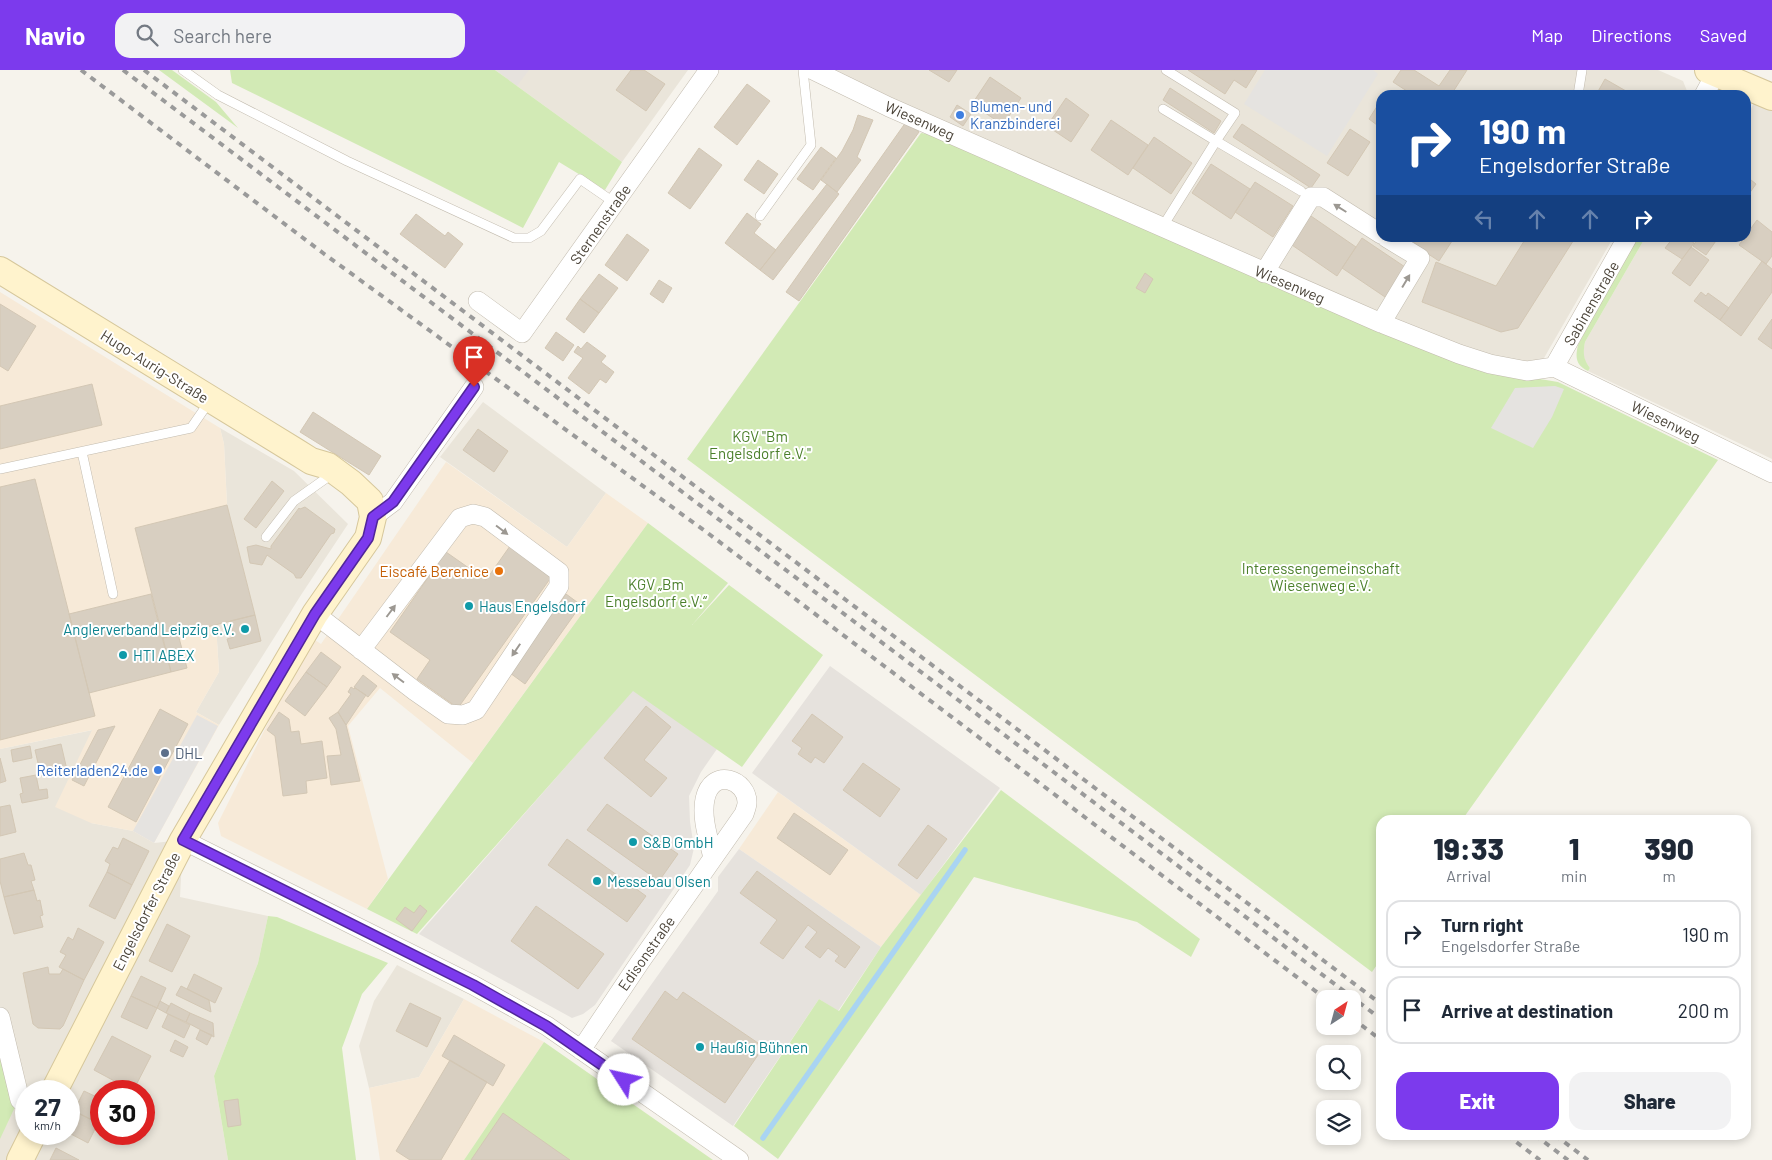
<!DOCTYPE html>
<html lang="en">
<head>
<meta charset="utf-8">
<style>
	body { margin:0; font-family:Barlow,sans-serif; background:#f2f2f3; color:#1f2937; height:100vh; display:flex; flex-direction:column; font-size:19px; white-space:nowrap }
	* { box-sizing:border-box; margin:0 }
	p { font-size:16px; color:#747a83 }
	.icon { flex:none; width:28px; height:28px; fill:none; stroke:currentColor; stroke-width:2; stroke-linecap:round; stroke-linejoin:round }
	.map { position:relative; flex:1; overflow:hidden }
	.details { position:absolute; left:1376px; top:745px; width:375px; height:325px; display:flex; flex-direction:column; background:#fff; border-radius:15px; box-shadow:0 2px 8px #0003 }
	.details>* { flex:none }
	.hud { position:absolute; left:1376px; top:20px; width:375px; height:152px; border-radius:15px; box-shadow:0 2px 8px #0003; background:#1a4fa0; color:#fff; overflow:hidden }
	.needle { width:32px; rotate:36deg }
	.fabs { position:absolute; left:1316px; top:920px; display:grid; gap:10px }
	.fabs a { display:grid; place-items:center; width:45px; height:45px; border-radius:10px; background:#fff; box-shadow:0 2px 8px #0003; font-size:25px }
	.speed { position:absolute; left:15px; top:1010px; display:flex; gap:10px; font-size:25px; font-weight:700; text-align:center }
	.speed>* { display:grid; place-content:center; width:65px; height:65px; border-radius:50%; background:#fff; box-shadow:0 2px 8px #0003; line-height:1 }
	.speed small { font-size:12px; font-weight:400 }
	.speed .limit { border:8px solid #d22; background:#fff; color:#111 }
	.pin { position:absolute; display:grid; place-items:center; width:42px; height:42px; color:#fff; margin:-51px -21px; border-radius:50% 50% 50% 0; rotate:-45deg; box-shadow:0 0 5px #0007 }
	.pin .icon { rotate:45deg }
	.me { position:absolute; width:55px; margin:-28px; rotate:305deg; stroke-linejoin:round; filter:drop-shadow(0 0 4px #0008) }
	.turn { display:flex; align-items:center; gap:18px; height:105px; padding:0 20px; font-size:22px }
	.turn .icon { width:65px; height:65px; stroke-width:2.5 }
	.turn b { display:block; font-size:35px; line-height:42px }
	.lanes { display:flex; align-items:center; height:48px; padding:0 20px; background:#0003; justify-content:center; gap:25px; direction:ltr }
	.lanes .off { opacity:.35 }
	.eta { display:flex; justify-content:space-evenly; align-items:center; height:85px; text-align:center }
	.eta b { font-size:30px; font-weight:800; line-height:35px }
	.action { display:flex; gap:10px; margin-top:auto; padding:10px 20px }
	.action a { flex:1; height:58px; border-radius:15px; background:#7c3aed; color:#fff; font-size:20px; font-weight:800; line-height:58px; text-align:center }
	.action a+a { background:#f2f2f3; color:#1f2937 }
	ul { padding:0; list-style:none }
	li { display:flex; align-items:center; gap:15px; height:68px; margin:0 10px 8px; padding:0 10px; border:2px solid #e0e1e3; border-radius:15px }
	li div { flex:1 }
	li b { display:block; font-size:19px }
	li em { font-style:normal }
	header { display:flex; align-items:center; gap:30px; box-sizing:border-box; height:70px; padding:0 25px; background:#7c3aed; color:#fff }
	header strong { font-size:24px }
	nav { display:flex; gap:28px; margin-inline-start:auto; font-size:18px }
	.search { width:350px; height:45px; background:#f2f2f3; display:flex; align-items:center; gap:12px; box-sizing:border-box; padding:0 18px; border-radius:15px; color:#747a83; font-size:19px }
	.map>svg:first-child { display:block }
</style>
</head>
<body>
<header>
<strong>Navio</strong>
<div class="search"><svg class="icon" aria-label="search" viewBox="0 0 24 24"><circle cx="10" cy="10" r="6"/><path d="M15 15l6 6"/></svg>Search here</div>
<nav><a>Map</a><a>Directions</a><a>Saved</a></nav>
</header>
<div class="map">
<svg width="1772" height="1090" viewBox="0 0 1772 1090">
	<rect width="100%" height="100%" fill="#f6f3ec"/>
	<path fill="#eae5da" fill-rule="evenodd" d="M495 0H688L622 92Z
		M822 0H1658L1683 11 1687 21V25H1381V168H1613L1540 295 1467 281Z
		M1755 30 1772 37V389L1588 301 1590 298 1585 291 1583 283 1585 272 1645 168H1746V50Z
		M483 332 606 423 567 477 440 387Z
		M220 358 294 401 348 454 301 525 219 655 196 642 219 602 216 555 255 545 227 435 224 374Z
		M93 660 91 753 133 761 154 773 183 770 180 827 268 846 258 893 214 1006 228 1090H0V679ZM26 1021H69V1064H26ZM101 1021H144V1064H101Z
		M397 895 464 929 419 1007 369 1018 359 976 374 931Z"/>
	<path fill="#f7ead8" d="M0 222 220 358 224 374 227 435 255 545 216 555 219 602 196 642 219 655 154 773 133 761 91 753 55 737 92 660 0 679Z
		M446 392 567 477 606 423 648 453 473 693 380 618 348 656 388 809 367 839 221 766 218 753 281 627 315 570 321 574Z
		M778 722 921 825 881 877 739 779Z
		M464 929 544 972 464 1090H380L369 1018 419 1007Z"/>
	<path fill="#e6e2dd" d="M496 0H529L517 16Z
		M830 596 1000 718 921 825 752 703Z
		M633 620 717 679 701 702 689 726 690 752 694 778 690 795 595 935 583 944 572 948 419 864Z
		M739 779 881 877 838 941 819 929 733 1056 611 971 718 821V807Z"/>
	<path fill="#d2eab5" d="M159 0H172L216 32 238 58Z
		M230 0H495L622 92 605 120 559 92 523 158 427 109 232 13Z
		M921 63 935 65 1526 310 1540 309 1558 312 1718 390 1462 750H1381V889L1372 902 687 389Z
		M1635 168H1645L1585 272C1583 283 1583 289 1590 298L1588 301C1576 295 1575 288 1578 275Z
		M648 453 728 513 692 555 729 515 823 585 742 697 633 621 417 864 367 839Z
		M1001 720 1200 869 1191 887 1137 852 974 807 778 1089 734 1056 819 929 839 941 881 877Z
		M268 846 277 847 388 893 362 924 342 978 356 1090H228L214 1006 258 893Z
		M544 972 713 1090H464Z
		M0 979 15 1037 0 1069Z"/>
	<path fill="#e5e3e0" d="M1265 0H1373L1378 4 1327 86 1244 34Z
		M1555 316 1564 319 1552 347 1533 378 1491 358 1515 318Z
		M197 645 218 656 154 773 133 761Z"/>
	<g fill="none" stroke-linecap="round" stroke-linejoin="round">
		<path stroke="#a9d4f2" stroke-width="5.5" d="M763 1068 965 780"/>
	</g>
	<path fill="#d8cfc1" stroke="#d3c7b4" d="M631 0H644L665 14 646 41 616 20Z
		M929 0H957L949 12Z
		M1188 0H1257L1246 18 1234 10 1225 24Z
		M1401 0H1414L1439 16 1450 0H1467L1451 25H1413L1393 12Z
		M990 7 1021 28 1003 55 972 34Z
		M1605 9 1633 25H1596Z
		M747 14 770 31 737 75 714 57Z
		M1170 18 1221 51 1214 63 1163 30Z
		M1066 28 1089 45 1071 72 1047 56Z
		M1381 30V58L1369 49Z
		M957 35 971 44 963 56 950 47Z
		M858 45 873 50 857 87 861 90 837 122 821 110 842 81 853 60Z
		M1111 50 1148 75 1128 105 1091 80Z
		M906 52 919 62 799 231 786 222Z
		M1242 54 1320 105 1311 118 1233 67Z
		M1350 59 1370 72 1348 106 1327 93Z
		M1154 67 1192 93 1171 124 1133 98Z
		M821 77 836 88 813 120 797 109Z
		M699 78 722 95 690 139 668 123Z
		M758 90 778 104 764 124 744 110Z
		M1211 94 1250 119 1231 149 1192 123Z
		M1746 106 1756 114 1746 128Z
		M1255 112 1293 136 1273 167 1235 142Z
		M827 114 839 124 773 210 760 200Z
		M747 143 761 154 754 163 776 180 760 200 725 173Z
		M416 144 445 166 448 162 463 174 445 198 400 164Z
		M1308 144 1356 177 1337 206 1289 173Z
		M1757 150 1772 162V186L1766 194 1739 175 1744 168H1746V165Z
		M627 164 649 180 627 211 605 195Z
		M1362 168 1408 199 1388 229 1342 198Z
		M1418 168H1454L1439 191 1413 174Z
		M1526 168H1575L1518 258 1501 262 1422 232 1436 192 1496 216Z
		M1673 168H1686L1694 173 1682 189 1665 178Z
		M1698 168H1718L1706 185 1693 176Z
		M1691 177 1709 190 1690 216 1672 203Z
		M1762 191 1772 199V222L1741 266 1720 250Z
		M1145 203 1153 209 1145 223 1136 218Z
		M599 204 618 218 599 243 580 229Z
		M659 210 672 218 663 233 650 224Z
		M1701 222 1706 226 1708 223 1729 238 1720 250 1694 231Z
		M580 229 599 243 584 263 566 249Z
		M0 234 36 256 8 301 0 296Z
		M1772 249V279L1758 269Z
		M556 262 574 275 563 291 545 278Z
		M587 272 606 286 601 292 614 302 606 313 600 309 589 324 568 308 583 288 574 282 578 276 581 279Z
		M92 314 102 355 0 379V336Z
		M313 342 381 386 369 405 300 362Z
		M478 359 508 381 494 402 463 380Z
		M35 409 95 646 0 670V417Z
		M272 411 284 421 256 458 244 449Z
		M227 435 255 545 163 568 135 458Z
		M305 437 335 459 334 463 331 464 301 508H296L294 504 267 485 262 495 250 493 247 477 256 475 271 479V476L299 438 300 439Z
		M510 476 552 506 458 638 417 609 430 590 390 562 446 482 486 510Z
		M151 524 171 602 89 623 69 544Z
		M566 524 581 535 525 614 510 603Z
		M255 545 261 571 230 579 227 569 234 567 230 551Z
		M178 564 187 598 171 602 163 568Z
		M321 582 341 597 327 617 306 602Z
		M306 602 327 617 305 646 285 631Z
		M363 605 377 616 368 627 354 617Z
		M351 617 354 619 355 618 366 625 346 655 338 642 351 624 348 622Z
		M646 636 671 657 644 690 667 708 651 727 604 688Z
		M160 639 188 654 136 752 108 737Z
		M279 642 289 649 291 662 299 661 301 674 322 671 327 708 306 711 307 723 283 726 275 666 267 660Z
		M338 642 346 655 360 711 331 715 327 686 341 685 336 659 329 648Z
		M812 644 843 667 824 693 815 687 811 693 798 684 802 678 792 671Z
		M115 656 84 716 72 710 98 660Z
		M61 674 67 700 41 706 35 680Z
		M30 676 32 688 13 692 11 680Z
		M0 688 6 711 0 713Z
		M863 693 900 719 880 747 843 720Z
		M36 705 39 720 47 719 48 728 22 733 20 724 23 723 20 708Z
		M607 734 678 784 659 811 587 760Z
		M10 735 16 762 0 766V737Z
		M794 743 848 780 830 805 777 768Z
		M928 755 947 769 917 809 898 795Z
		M123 768 149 781 132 815 107 802 110 794 105 791 113 777 118 779Z
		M567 769 646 826 627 852 548 795Z
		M24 783 28 795H31L35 810 31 811 34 820 4 827 0 811V789Z
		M757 801 860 877 845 898 835 891 839 886 828 878 820 888 805 877 817 862 808 855 783 889 760 873 777 850 740 823Z
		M107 802 132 815 115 849 89 836Z
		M34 820 37 831 40 830 43 845 40 846 43 857 14 864 4 827Z
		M420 835 427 841 412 861 396 849 405 837 414 843Z
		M536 836 604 884 578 919 511 871Z
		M167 854 190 866 172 902 149 891Z
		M78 858 104 872 84 910 59 897 66 885 60 882 68 867 73 870Z
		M48 897 49 904H60L63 899 84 910 63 956 60 959 38 958 33 954 23 903Z
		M194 904 222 918 215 933 187 919Z
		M141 906 166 918 157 938 131 926Z
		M181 916 209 930 211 942 176 925Z
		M665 921 677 930 683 922 758 973 752 981 758 985 725 1033 632 969Z
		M131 926 157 938 147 959 121 947Z
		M160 931 169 936 166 943 157 938Z
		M171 933 190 943 186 952 166 943Z
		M410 933 441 948 427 977 396 961Z
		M190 943 213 953 214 967 186 952Z
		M168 944 190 955 184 968 162 957Z
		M200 960 212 965 207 975 196 969Z
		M454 965 505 995 493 1016 442 986Z
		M112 966 151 986 133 1021 94 1000Z
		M175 970 188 977 183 987 170 981Z
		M450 990 487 1012 441 1090H410L396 1081Z
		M84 1021 101 1029V1046L98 1053 74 1041Z
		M238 1029 241 1055 228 1057 224 1031Z
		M74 1041 98 1053 88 1073 69 1063V1051Z
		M503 1043 557 1081 570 1090H471Z
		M56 1078 79 1090H50Z"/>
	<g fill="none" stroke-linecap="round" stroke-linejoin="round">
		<g stroke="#c2bbae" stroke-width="10">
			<path id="lane" d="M183 0 218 25 347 91 514 168H529L541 161 580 109 615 133
				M1578 25 1582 0
				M1163 39 1216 71 1235 43 1166 0
				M760 146 811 75 803 0
				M1163 156 1216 71 1301 121
				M82 382 113 524
				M0 399 191 358 209 332
				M266 467 294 431 325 409"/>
		</g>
		<g stroke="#c2bbae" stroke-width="20">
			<path id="street" d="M813 0 889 37 1381 253 1459 284 1490 294 1527 301 1554 297 1772 403
				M1704 25 1716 3
				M1264 203 1311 127H1323L1381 164
				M478 231 522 263 709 0
				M1381 253 1420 188 1387 168
				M1554 297 1627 168
				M373 447 393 432 474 317
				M315 544 415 621 448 644 463 645 476 640 559 516V502L485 447 473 444 460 448 361 580
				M183 770 473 915 547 956 739 1090
				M0 947 20 1030 26 1034
				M581 980 640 892 744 744C745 741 747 736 747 733 748 710 712 696 705 729 701 748 709 770 713 788"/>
		</g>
		<g stroke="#d6c79b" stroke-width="28">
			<path id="secondary" d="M1708 0 1772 27
				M0 200 295 381 311 391 328 396 351 413 370 431 373 447 368 468 315 544 183 770 54 1021
				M20 1090 33 1064"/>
		</g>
		<use href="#lane" stroke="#fff" stroke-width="9"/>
		<use href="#street" stroke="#fff" stroke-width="19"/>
		<use href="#secondary" stroke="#fff3cd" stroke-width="26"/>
		<path stroke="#9a9a9a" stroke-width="4" stroke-dasharray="6 6" stroke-linecap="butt" d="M81 0 323 183 705 461 1326 929
			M123 0 1381 949
			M144 0 1381 934
			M1352 948 1381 970
			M1507 1065 1540 1090
			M1535 1065 1568 1090
			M1555 1065 1588 1090"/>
	</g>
	<defs><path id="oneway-solid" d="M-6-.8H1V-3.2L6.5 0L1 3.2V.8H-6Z" transform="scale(1.25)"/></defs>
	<g fill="#9c9892">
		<use href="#oneway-solid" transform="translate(1340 138) rotate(-148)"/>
		<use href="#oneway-solid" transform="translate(1406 211) rotate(-59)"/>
		<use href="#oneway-solid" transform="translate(502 460) rotate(37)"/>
		<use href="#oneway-solid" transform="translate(391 541) rotate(-53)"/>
		<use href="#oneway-solid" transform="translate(516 580) rotate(124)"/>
		<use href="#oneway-solid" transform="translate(398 608) rotate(-143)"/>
	</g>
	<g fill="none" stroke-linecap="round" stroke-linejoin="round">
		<g stroke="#51269a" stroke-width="12">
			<path id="route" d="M474 317 393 432 373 447 368 468 315 544 183 770 473 915 546 956 624 1010"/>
		</g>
		<use href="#route" stroke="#7c3aed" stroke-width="9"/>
	</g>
	<g fill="#3f7fe0" stroke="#fff" stroke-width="2">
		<circle cx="960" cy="45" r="5"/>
		<circle cx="158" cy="700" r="5"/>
	</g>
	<circle fill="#e8710a" stroke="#fff" stroke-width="2" cx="499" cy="501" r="5"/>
	<g fill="#0f9aa8" stroke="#fff" stroke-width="2">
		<circle cx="469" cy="536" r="5"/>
		<circle cx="245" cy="559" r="5"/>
		<circle cx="123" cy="585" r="5"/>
		<circle cx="633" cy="772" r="5"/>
		<circle cx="597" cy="811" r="5"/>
		<circle cx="700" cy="977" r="5"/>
	</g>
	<circle fill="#5c6f8a" stroke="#fff" stroke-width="2" cx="165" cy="683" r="5"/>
	<g text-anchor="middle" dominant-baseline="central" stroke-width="4" stroke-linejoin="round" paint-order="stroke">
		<g font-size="15" fill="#366cbe" stroke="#fff" text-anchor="start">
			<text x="970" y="36">Blumen- und<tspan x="970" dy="17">Kranzbinderei</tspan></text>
			<text x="148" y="700" text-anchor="end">Reiterladen24.de</text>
		</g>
		<g font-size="15" fill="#4b4439" stroke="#fff">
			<text transform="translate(920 50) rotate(24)">Wiesenweg</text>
			<text transform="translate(600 154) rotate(-55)">Sternenstraße</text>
			<text transform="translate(1290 214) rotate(23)">Wiesenweg</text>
			<text transform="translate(1591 233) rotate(-60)">Sabinenstraße</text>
			<text transform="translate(155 296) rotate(32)">Hugo-Aurig-Straße</text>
			<text transform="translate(1666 351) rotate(26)">Wiesenweg</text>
			<text transform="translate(146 841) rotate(-63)">Engelsdorfer Straße</text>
			<text transform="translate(646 883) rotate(-55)">Edisonstraße</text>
		</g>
		<g font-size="15" fill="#4a7f2a" stroke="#fff">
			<text x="760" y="366">KGV "Bm<tspan x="760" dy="17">Engelsdorf e.V."</tspan></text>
			<text x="1321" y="498">Interessengemeinschaft<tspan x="1321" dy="17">Wiesenweg e.V.</tspan></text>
			<text x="656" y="514">KGV „Bm<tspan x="656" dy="17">Engelsdorf e.V.“</tspan></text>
		</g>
		<g font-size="15" fill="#c56008" stroke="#fff" text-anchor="end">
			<text x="489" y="501">Eiscafé Berenice</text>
		</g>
		<g font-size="15" fill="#0d838f" stroke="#fff" text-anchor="start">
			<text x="479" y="536">Haus Engelsdorf</text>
			<text x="235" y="559" text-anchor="end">Anglerverband Leipzig e.V.</text>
			<text x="133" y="585">HTI ABEX</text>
			<text x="643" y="772">S&amp;B GmbH</text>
			<text x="607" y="811">Messebau Olsen</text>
			<text x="710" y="977">Haußig Bühnen</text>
		</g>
		<g font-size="15" fill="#4e5e75" stroke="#fff" text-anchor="start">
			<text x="175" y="683">DHL</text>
		</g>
	</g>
</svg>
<div class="fabs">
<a><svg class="needle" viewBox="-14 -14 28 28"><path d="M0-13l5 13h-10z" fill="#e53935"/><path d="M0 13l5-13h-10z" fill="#747a83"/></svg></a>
<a><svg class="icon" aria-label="search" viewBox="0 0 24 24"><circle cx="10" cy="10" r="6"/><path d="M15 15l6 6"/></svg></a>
<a><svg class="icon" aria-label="layers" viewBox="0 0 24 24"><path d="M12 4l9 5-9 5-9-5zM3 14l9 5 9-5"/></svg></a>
</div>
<div class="speed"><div>27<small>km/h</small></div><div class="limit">30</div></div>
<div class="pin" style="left:474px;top:317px;background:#d93025"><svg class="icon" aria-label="arrive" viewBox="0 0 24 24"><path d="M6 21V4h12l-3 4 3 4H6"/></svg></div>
<svg class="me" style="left:624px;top:1010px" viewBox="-20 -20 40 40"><circle r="19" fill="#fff"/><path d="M0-13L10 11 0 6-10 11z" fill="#7c3aed"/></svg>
<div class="hud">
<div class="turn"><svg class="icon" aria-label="right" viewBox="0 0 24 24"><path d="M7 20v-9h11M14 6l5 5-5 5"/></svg><div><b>190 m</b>Engelsdorfer Straße</div></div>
<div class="lanes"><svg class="icon off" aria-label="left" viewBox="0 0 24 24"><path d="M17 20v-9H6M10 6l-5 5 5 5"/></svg><svg class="icon off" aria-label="ahead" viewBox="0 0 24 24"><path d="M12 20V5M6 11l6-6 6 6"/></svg><svg class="icon off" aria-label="ahead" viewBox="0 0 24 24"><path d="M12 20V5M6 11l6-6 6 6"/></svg><svg class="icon" aria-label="right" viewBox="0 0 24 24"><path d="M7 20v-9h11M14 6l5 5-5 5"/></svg></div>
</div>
<section class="details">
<div class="eta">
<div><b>19:33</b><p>Arrival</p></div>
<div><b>1</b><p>min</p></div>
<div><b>390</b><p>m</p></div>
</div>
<ul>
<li><svg class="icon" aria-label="right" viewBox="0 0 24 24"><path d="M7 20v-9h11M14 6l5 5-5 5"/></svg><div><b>Turn right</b><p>Engelsdorfer Straße</p></div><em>190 m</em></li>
<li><svg class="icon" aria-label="arrive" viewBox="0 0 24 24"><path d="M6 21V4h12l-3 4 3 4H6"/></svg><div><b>Arrive at destination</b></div><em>200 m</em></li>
</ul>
<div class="action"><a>Exit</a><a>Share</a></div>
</section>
</div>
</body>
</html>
